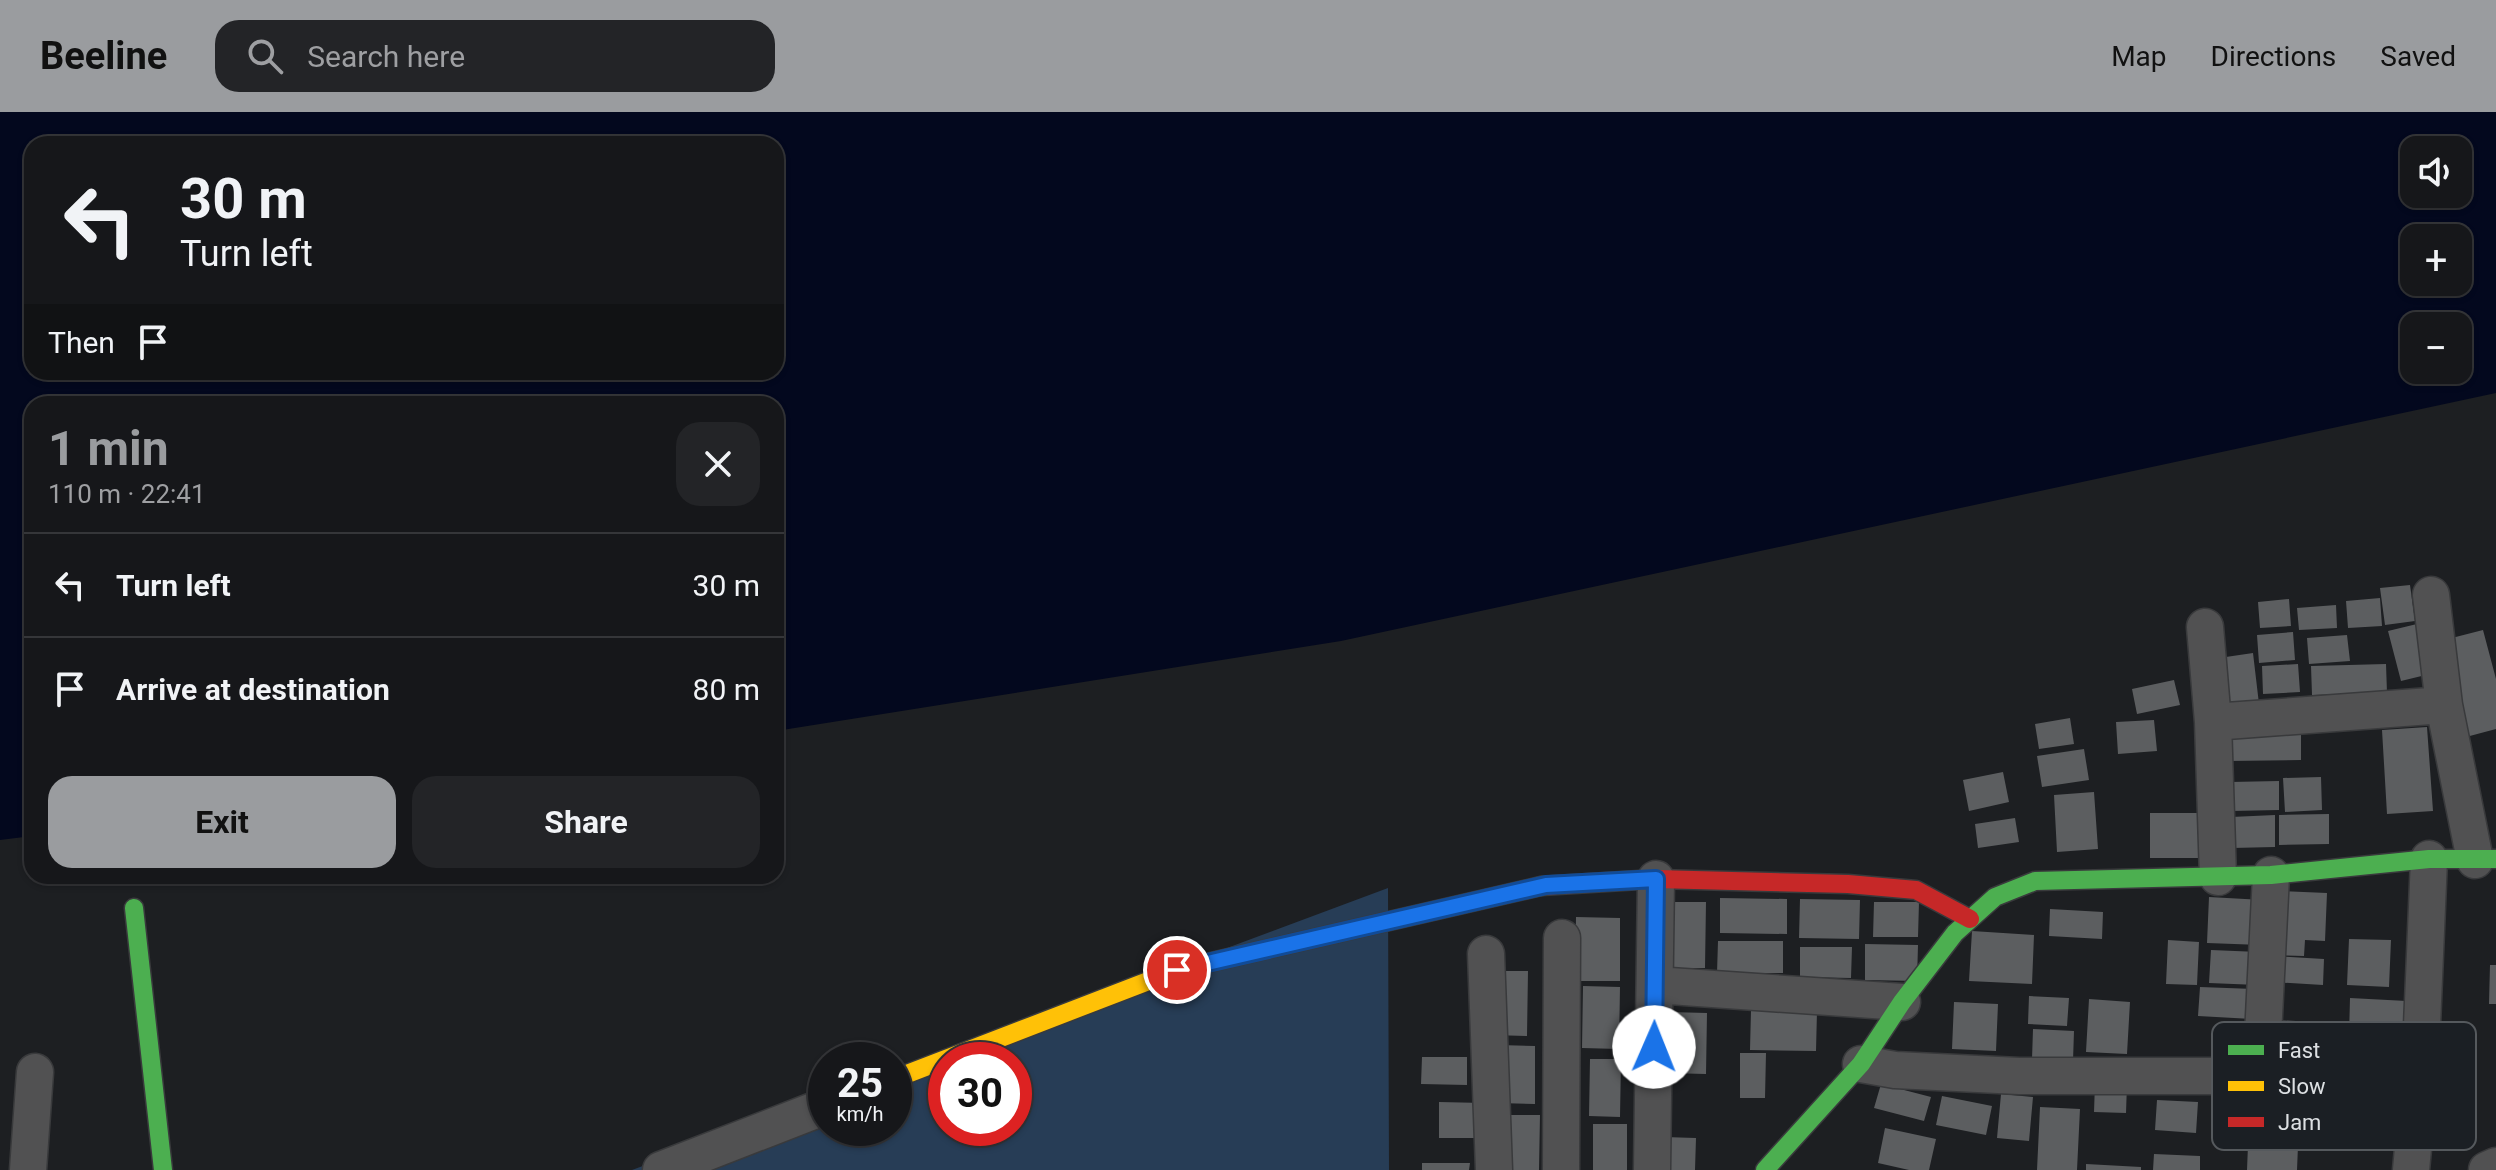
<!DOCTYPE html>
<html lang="en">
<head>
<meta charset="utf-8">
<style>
	body { margin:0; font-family:Roboto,sans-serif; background:#232427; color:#f1f3f6; height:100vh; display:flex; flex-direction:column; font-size:30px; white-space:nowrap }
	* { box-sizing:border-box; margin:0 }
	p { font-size:26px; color:#9e9fa2 }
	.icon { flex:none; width:44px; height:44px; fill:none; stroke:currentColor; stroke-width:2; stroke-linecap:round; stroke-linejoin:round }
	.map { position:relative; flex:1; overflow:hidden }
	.panel { position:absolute; left:24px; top:284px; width:760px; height:488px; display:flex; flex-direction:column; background:#16171a; border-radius:24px; box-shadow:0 2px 6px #0004,0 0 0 2px #353639 }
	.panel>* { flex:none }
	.banner { position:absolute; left:24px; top:24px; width:760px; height:244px; border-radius:24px; box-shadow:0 2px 6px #0004,0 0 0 2px #353639; background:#16171a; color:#f1f3f6; overflow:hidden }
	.fabs { position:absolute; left:2400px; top:24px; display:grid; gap:16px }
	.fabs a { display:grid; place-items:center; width:72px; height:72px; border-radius:16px; background:#16171a; box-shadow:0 2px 6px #0004,0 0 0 2px #353639; font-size:40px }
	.speed { position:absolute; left:808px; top:930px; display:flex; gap:16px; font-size:40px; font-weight:700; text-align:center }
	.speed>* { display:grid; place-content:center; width:104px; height:104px; border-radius:50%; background:#16171a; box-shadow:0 2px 6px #0004,0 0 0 2px #353639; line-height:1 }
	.speed small { font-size:20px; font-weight:400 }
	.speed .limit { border:12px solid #d22; background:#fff; color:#111 }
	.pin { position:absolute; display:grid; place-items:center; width:68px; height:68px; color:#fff; margin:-34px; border:4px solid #fff; border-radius:50%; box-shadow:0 2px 8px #0007 }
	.me { position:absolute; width:88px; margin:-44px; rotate:1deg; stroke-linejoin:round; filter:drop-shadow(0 0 6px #0008) }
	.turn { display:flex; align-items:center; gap:28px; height:168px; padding:0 24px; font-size:36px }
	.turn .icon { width:104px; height:104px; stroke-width:2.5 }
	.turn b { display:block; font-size:56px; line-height:68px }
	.then { display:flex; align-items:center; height:76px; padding:0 24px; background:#0003; gap:16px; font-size:30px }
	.round { display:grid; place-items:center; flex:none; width:84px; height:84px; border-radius:24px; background:#232427 }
	.head { display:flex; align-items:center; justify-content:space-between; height:136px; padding:0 24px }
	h1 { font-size:48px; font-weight:700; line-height:60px; color:#9a9c9f }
	.action { display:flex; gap:16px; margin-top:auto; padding:16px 24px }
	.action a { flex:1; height:92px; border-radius:24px; background:#9a9c9f; color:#111; font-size:32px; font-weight:700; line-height:92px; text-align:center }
	.action a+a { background:#232427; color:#f1f3f6 }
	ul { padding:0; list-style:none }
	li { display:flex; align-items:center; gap:24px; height:104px; padding:0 24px; border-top:2px solid #353639 }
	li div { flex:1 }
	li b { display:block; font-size:30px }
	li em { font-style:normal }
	header { display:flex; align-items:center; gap:48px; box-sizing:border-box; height:112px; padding:0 40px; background:#9a9c9f; color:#111 }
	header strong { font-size:38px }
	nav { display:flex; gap:44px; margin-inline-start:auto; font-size:28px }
	.search { width:560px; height:72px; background:#232427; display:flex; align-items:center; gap:20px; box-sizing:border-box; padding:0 28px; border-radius:24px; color:#9e9fa2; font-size:30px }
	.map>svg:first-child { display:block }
</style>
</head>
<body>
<header>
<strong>Beeline</strong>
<div class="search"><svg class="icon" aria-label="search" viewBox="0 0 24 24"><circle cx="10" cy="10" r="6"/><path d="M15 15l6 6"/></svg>Search here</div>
<nav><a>Map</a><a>Directions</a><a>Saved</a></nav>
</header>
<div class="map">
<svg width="2496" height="1058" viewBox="0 0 2496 1058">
	<rect width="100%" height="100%" fill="#1d1f22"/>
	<path fill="#273d56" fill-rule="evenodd" d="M1388 776 1389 1058H632L826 986V1016H894V960ZM946 948H1014V1016H946Z"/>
	<path fill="#03081e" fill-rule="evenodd" d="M0 0H2496V281L1341 529 776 619V292H32V724L0 728ZM32 32H776V260H32ZM2414 38H2458V82H2414ZM2414 126H2458V170H2414ZM2414 214H2458V258H2414Z"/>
	<path fill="#5c5e60" d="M2410 473 2415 509 2385 513 2380 476Z
		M2380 486 2382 514 2348 516 2346 489Z
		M2289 487 2291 514 2260 516 2258 490Z
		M2336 493 2337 516 2299 518 2297 496Z
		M2421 511 2434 561 2401 569 2388 519Z
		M2483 518 2496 567V617L2466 625 2440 529Z
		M2293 520 2295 548 2259 551 2257 523Z
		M2347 523 2350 549 2309 552 2307 526Z
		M2253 541 2259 592 2225 596 2219 546Z
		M2298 552 2300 580 2263 582 2262 554Z
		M2386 552 2387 581 2312 583 2311 554Z
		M2174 568 2180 593 2137 602 2132 577Z
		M2070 606 2074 632 2039 637 2035 612Z
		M2154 608 2157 639 2118 642 2116 610Z
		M2227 614H2301V648L2227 649Z
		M2427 615 2433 699 2387 702 2382 618Z
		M2084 637 2089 668 2042 675 2037 644Z
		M2003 660 2009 690 1969 699 1963 668Z
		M2321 665 2322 698 2285 700 2283 666Z
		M2279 669V698L2231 699 2230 670Z
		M2094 680 2098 737 2057 740 2054 683Z
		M2150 701H2210V746H2150Z
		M2329 702V732L2279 733V703Z
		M2275 703V735L2232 736 2231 705Z
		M2015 706 2019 730 1978 736 1975 712Z
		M2277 779 2327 781 2325 829 2305 828 2304 844 2274 843Z
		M2209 785 2263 788 2261 833 2207 831Z
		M1720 786 1787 787V822L1720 821Z
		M1800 787 1860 788 1859 827 1799 826Z
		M1671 790H1706L1705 856H1670Z
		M1874 790H1919L1918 825H1873Z
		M2050 797 2103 800 2102 827 2049 824Z
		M1576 805 1620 806V869H1575Z
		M1972 819 2034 823 2032 872 1969 869Z
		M2349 827 2391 828 2389 875 2347 873Z
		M2168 828 2199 830 2197 873 2166 872Z
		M1718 829H1783V861H1717Z
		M1865 832 1918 833 1917 869 1865 868Z
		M1800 835H1852L1851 866 1800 865Z
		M2211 838 2259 840 2258 873 2209 871Z
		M2273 844 2324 847 2323 873 2272 870Z
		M2490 853H2496V892H2489Z
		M1493 859H1528L1527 924 1492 923Z
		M1583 874 1620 875 1619 937 1582 936Z
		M2200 875 2254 877 2252 907 2198 904Z
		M2029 884 2069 886 2067 914 2028 912Z
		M2350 886 2407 889 2406 926 2349 924Z
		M2089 887 2130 890 2127 942 2086 940Z
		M1954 890 1998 892 1996 939 1952 937Z
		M1751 898 1817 899 1816 939 1750 938Z
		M1669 900 1707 901 1706 962 1667 961Z
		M2273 908 2336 911 2334 959 2271 957Z
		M2033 917 2074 919 2073 949 2032 947Z
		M1498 933 1535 934V992L1497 991Z
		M1740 941H1766L1765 986H1740Z
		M1422 945H1467V973L1421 972Z
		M1590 947H1621L1620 1005 1589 1004Z
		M2095 971 2127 972 2126 1001 2094 1000Z
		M1881 972 1931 985 1924 1009 1874 996Z
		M2001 982 2033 985 2029 1029 1997 1026Z
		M1942 984 1992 994 1986 1023 1936 1013Z
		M2157 988 2198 990 2196 1021 2155 1018Z
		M1439 990 1484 991V1026H1439Z
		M2040 995 2080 997 2077 1058H2037Z
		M1499 1003H1540L1539 1058H1499Z
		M2249 1008 2299 1010 2297 1058H2247Z
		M1593 1012H1627V1058H1593Z
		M1885 1016 1936 1027 1929 1058H1909L1878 1051Z
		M1664 1025 1696 1026 1695 1058H1663Z
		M2154 1042 2200 1044V1058H2153Z
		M1422 1051H1470L1469 1058H1422Z
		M2086 1052 2141 1055V1058H2086Z"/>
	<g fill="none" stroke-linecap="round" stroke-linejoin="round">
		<g stroke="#393a3c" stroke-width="39">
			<path id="street" d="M2431 483 2444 593 2475 748
				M2205 515 2213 610 2218 765
				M2213 610 2444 593
				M1486 842 1494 1058
				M1655 873 1902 890
				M1861 952 1895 958 2019 964H2261L2271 763
				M28 1058 35 960
				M661 1058 826 994
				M1561 1058 1562 826
				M1652 1058 1656 767
				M2411 1058 2420 961 2429 747
				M2487 1058 2496 1054"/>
		</g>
		<g stroke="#393a3c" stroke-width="21">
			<path id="fast" d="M134 796 163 1058
				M1765 1058 1861 952 1902 890 1955 821 1995 785 2035 769 2271 763 2429 747H2496"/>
		</g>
		<g stroke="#393a3c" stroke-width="21">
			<path id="slow" d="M894 967 1177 858 1541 774"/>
		</g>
		<g stroke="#393a3c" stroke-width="21">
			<path id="jam" d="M1541 774 1656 767 1848 772 1916 778 1970 807"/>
		</g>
		<use href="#street" stroke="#515152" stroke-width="36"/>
		<use href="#fast" stroke="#4caf50" stroke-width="18"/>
		<use href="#slow" stroke="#ffc107" stroke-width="18"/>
		<use href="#jam" stroke="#c62828" stroke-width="18"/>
	</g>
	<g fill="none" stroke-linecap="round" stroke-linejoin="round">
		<g stroke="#114b97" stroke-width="20">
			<path id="route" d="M1177 858 1546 773 1656 767 1654 935"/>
		</g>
		<use href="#route" stroke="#1a73e8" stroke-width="14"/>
	</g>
	<rect x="2212" y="910" width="264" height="128" rx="12" fill="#1b1f24" stroke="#55595d" stroke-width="2"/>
	<rect x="2228" y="933" width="36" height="10" fill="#4caf50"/>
	<rect x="2228" y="969" width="36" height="10" fill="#ffc107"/>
	<rect x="2228" y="1005" width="36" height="10" fill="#c62828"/>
	<g font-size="22" fill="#dde0e3">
		<text x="2278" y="946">Fast</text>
		<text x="2278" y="982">Slow</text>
		<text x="2278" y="1018">Jam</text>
	</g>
</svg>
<div class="fabs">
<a><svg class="icon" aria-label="sound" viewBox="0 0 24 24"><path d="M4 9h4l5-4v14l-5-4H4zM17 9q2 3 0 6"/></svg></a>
<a>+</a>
<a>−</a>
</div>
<div class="speed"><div>25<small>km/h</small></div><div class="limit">30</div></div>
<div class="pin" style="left:1177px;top:858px;background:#d93025"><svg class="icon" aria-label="arrive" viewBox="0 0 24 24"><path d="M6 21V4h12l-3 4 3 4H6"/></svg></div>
<svg class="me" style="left:1654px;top:935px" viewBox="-20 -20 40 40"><circle r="19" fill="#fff"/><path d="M0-13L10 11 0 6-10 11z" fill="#1a73e8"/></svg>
<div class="banner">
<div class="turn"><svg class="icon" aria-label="left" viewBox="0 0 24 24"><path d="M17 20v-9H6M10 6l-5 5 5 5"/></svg><div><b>30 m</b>Turn left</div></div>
<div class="then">Then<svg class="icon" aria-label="arrive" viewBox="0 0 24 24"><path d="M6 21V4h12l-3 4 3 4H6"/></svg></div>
</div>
<section class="panel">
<div class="head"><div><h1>1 min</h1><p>110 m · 22:41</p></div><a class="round"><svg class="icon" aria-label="close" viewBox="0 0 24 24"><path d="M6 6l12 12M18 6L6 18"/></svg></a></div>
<ul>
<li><svg class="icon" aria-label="left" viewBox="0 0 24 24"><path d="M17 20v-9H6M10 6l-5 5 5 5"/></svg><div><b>Turn left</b></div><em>30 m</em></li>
<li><svg class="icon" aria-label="arrive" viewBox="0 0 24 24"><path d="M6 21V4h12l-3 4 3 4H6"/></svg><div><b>Arrive at destination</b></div><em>80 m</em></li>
</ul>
<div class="action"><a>Exit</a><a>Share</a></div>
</section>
</div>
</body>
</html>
